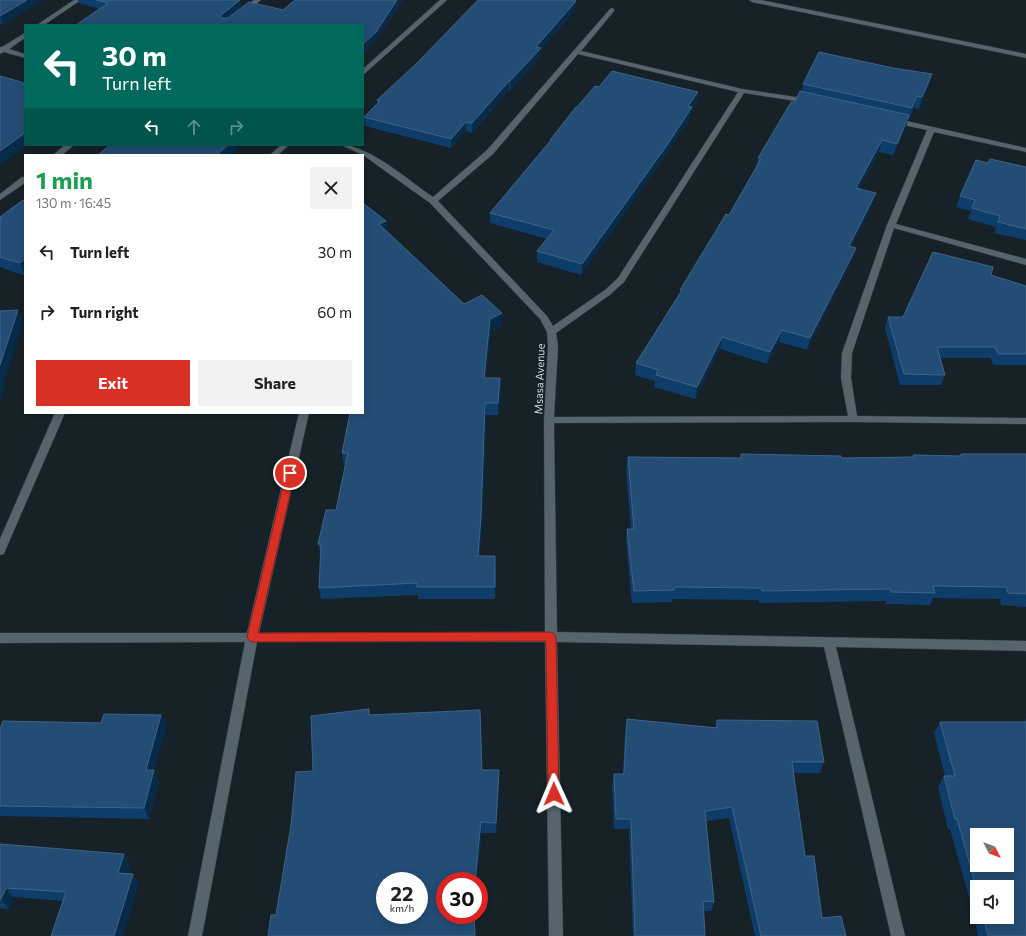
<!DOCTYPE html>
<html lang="en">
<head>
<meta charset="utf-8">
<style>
	body { margin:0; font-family:Commissioner,sans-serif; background:#f2f2f2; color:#202124; height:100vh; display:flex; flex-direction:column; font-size:15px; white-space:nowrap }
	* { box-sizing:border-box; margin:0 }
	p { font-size:13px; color:#757577 }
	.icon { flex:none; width:22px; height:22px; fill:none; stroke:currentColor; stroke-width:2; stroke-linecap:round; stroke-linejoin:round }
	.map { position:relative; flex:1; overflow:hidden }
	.details { position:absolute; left:24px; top:154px; width:340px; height:260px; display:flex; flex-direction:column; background:#fff; border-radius:0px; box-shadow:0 2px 10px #0003 }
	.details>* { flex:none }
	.banner { position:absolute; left:24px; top:24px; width:340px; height:122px; border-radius:0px; box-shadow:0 2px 10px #0003; background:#00695c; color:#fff; overflow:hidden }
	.needle { width:26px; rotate:132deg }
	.tools { position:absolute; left:970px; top:828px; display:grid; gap:8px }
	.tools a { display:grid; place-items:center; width:44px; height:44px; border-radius:0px; background:#fff; box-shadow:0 2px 10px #0003; font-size:20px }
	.speed { position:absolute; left:376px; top:872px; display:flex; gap:8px; font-size:20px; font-weight:700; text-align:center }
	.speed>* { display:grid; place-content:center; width:52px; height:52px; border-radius:50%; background:#fff; box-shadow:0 2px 10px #0003; line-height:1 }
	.speed small { font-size:10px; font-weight:400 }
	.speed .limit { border:6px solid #d22; background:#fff; color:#111 }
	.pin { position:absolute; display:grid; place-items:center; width:34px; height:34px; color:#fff; margin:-17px; border:2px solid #fff; border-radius:50%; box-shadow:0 1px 4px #0007 }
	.me { position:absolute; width:44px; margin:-22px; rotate:359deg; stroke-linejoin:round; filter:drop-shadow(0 0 3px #0008) }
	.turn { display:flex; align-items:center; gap:14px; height:84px; padding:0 12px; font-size:18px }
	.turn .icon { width:52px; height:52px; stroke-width:2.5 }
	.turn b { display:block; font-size:28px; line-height:34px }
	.lanes { display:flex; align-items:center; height:38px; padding:0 12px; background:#0003; justify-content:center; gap:20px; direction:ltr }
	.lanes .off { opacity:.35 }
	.round { display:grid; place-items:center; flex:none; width:42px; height:42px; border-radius:0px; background:#f2f2f2 }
	.summary { display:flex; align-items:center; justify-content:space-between; height:68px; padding:0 12px }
	h1 { font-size:24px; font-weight:700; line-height:30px; color:#1e9e55 }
	.button { display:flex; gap:8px; margin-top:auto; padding:8px 12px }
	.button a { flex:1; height:46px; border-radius:0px; background:#d93025; color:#fff; font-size:16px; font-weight:700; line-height:46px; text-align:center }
	.button a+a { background:#f2f2f2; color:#202124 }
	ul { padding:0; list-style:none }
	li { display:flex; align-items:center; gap:12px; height:60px; padding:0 12px }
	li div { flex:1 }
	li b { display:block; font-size:15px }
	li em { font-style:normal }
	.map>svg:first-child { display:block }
</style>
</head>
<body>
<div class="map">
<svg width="1026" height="936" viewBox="0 0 1026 936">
	<rect width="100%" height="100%" fill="#162228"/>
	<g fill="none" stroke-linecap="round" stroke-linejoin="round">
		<g stroke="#333c42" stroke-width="1">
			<path id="minor" d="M74 0H81L44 25H37Z
				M254 0H261L230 25H223Z
				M440 0H447L363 75V69Z
				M612 8 614 9V11L581 51 742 89 809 99 813 101 809 103 744 93 624 282 611 294 556 333 558 346 554 417 848 416 841 378 842 353 887 225 927 130 890 122 889 120 893 118 1026 148V152L934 132 896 224 1026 259V265L894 228 852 353 851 378 857 416 1026 418V424L853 422 554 423 557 632 1026 641V651L836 647 905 936H891L824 647 557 642 563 936H549L545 642H257L202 936H188L245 642 0 643V633H247L299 413H309L259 633 545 632 544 420 548 346 547 332 540 319 430 203 363 155 341 145C369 145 409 181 433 197L487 150 610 9ZM578 54 738 92 618 278 605 290 553 326 547 316 438 201 493 154Z
				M25 33V38L9 49 25 54V58L4 52 0 54V47H2Z
				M65 145H74L62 155H53Z
				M281 145H289L278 155H270Z
				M22 177H25V183L0 200V194Z
				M55 413H65L5 551 4 554 0 555V539Z"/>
		</g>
		<g stroke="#333c42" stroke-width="1">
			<path id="tertiary" d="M749 0H761L1026 54V58L752 2Z"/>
		</g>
		<use href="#minor" fill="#56646c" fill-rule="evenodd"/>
		<use href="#tertiary" fill="#56646c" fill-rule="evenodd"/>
	</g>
	<path fill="#0f3d69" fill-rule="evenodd" d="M0 0 3 25 0 24Z
		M78 0H239L241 8 283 10 295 0H403L376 40 363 53V25L100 9 79 3Z
		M576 1 575 10 540 51V57L510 91 509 90 472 133 466 131 451 148 365 126 364 117 377 103V100Z
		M893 68 932 74 928 86 919 109 914 108 909 120H908L906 127 893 155 879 152 859 189 872 205 851 247 856 248 852 260 807 350 779 342 767 364 720 349 695 399 654 387 655 381 635 375 636 363 680 293V290L729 215 756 167 758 158 802 92 803 84Z
		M599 87 698 92 697 102 691 111 690 117 666 155 581 275 537 262V251L547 239 490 223V213L550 142V140L577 107Z
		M988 163 1026 167V240L994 233 996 227 968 219 971 211 956 207 960 196Z
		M25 201V276L0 267V217Z
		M386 221 387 231 464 304 503 325 490 331 486 378H500L501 391 498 415H486L482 528 479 556 496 568 495 599H418V595L321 599 319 588 321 555 318 544 336 510 345 464H344L342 453Z
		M991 275 1026 286V365H993L991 358H940L945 375 941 385H900L885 328 888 317H903Z
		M741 454 841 458 912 457 913 455 960 456 961 454H1026V607L1001 605 1000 599 933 598 930 605 886 604V601L759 603 758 600 673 599 672 602 632 603 626 541 627 529H631L626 469 628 457 740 458Z
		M370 715 482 770 499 781 496 833H482L445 881 475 915V936H268L276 915 313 771Z
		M627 719 715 728 717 720 824 762 820 773H793L805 856 822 918 846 936H755L729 818 706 821 714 902 711 911H704L705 936H633L629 829H614L612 785 614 774H623L625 731Z
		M1026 719V936H978L976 926 977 925 950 829H948L938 787 944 776H945L934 733 940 722H1024ZM977 887 1007 917H977Z
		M166 726 154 771 159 781 149 819 0 816V729Z
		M0 844 130 864 127 873 139 884 63 901 13 897 9 909 0 908Z"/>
	<path fill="#092b4a" d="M27 0H44L3 25 0 16Z
		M240 0 241 8 222 25 220 16Z
		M397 0H403L376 40 363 53V44Z
		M576 1 575 10 540 51V57L510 91V81L536 47Z
		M932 74 928 86 919 109 922 97Z
		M509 81V90L472 133V123Z
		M698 92 697 102 691 111 690 117 666 155 581 275 582 264Z
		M917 96 914 108 909 120 912 108Z
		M909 115 906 127 893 155 897 144Z
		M466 122V131L451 148V139Z
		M25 133V145H27L0 165V151Z
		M882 140 879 152 853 200 856 188Z
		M228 145H236L237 151 232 155H217Z
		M876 193 872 205 846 258 849 246Z
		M386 221 387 233 379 224Z
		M856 248 852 260 807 350 810 338Z
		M25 259V276L20 263Z
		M18 310 23 322 3 386 5 391 0 403V365Z
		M502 313 503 325 490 331 485 390 484 378 490 319Z
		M782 330 779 342 767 364 770 352Z
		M722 337 720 349 695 399 697 387Z
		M500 378 501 391 498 415V403Z
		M485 403 486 415 482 528 478 568V556Z
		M495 556 496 568 495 599Z
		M161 715 166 726 154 771 159 781 149 819 144 808 146 770Z
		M499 770V781L496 833V823Z
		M481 822 482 833 477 881H475Z
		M124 854 130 864 124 883 118 873Z
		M133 874 139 884 123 936H114Z
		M6 888 13 897 9 909 1 899Z"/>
	<path fill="#244d75" stroke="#3f6385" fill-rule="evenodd" d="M0 0H27L0 16Z
		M96 0H240L220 16 221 18H228L249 2 283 10 295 0H397L376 32 363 44V25H76L108 3Z
		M478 0H571L576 1 536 47 541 48 510 81H509L472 123 466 122 451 139 364 117 380 101 377 100 416 64Z
		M819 52 893 68 932 74 922 97 917 96 912 108 803 84Z
		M612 71 698 92 688 106 692 107 667 145 582 264 537 251 554 230 490 213 551 140H550L576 107H577L595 86 599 87Z
		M0 76 25 83V133L0 151Z
		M800 91 909 115 897 144 882 140 856 188 876 193 849 246 856 248 810 338 782 330 770 352 722 337 697 387 656 375 658 370 636 363 682 290H680L726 214 729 215 761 159 758 158 791 102H795Z
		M110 145H228L217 155H98Z
		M990 159 1026 167V229L998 222 1000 216 972 208 975 200 960 196 976 160 988 163Z
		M23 200 25 201V259L20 263 0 257V220L2 218 0 217Z
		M363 203 386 221 379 224 464 304 482 295 502 313 490 319 484 378H500L498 403H485L481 516 478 556H495V587H417V583L319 588 321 544H318L326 510H336L348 453H342L350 413H363Z
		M933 252 993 267 991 275 1026 286V354H998L995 347H937L945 375 904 374 888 317H903Z
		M18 310 0 365V311Z
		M741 454 841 456V458L914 457 913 455 961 456V454H1026V594L1008 593 1006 587 933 586 935 593 891 592 890 589 762 591 761 588 674 587V590L634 591 627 529H634L628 457 741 458Z
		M369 709V715L480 710 482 770H499L496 823 481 822 475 881H445V915H474L475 936H268L271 915H276L291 825 296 772 313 771 311 716ZM385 881H419V915H385Z
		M104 714 161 715 146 770H154L144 808 0 806V729L3 721 101 723Z
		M627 719 717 728V720L817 721 824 762H792L805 856H814L822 918 841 916 846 936H761L732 807 705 811 714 902 703 901 705 936H635L631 819H616L614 774H624Z
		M940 722H1026V936H988L983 917H1007V887H977V890L957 819H955L944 776H955ZM977 835H1007V865H977Z
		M0 844 124 854 118 873 133 874 114 936H51L66 892 6 888 1 899H0Z"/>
	<path fill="#d93025" stroke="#8d1f18" d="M290 469 295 473 258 633 551 632 554 634 556 637 559 794 558 798 554 799 550 798 548 794 546 641 252 642 249 640 247 637 286 473Z"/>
	<g text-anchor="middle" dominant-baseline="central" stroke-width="3.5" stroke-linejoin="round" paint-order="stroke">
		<g font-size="11" fill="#cfd7dc" stroke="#162228">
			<text transform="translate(539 379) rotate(-88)">Msasa Avenue</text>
		</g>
	</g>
</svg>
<div class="tools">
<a><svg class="needle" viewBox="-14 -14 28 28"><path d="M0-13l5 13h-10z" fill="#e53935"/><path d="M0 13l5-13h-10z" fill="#757577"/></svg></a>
<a><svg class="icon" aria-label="sound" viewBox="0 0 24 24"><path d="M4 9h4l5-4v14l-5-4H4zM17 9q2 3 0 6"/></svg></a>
</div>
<div class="speed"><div>22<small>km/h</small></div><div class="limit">30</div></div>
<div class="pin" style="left:290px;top:473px;background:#d93025"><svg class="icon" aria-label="arrive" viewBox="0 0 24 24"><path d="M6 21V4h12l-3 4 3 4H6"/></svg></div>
<svg class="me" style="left:554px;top:794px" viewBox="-20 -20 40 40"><path d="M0-17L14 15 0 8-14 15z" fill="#d93025" stroke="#fff" stroke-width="4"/></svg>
<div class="banner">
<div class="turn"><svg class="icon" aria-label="left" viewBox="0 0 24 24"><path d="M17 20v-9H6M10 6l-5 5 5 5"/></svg><div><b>30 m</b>Turn left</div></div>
<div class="lanes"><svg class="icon" aria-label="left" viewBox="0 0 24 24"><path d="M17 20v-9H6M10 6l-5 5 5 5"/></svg><svg class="icon off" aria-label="ahead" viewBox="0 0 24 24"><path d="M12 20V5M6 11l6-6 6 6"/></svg><svg class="icon off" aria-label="right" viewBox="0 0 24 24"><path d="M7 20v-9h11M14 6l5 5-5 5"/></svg></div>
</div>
<section class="details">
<div class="summary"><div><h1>1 min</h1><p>130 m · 16:45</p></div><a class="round"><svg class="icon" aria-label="close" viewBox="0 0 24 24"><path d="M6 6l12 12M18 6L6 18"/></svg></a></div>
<ul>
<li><svg class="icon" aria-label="left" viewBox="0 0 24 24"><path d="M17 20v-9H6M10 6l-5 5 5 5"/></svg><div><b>Turn left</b></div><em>30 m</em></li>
<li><svg class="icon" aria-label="right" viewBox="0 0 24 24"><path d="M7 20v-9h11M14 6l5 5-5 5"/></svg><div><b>Turn right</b></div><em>60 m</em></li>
</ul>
<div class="button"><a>Exit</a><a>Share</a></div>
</section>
</div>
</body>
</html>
